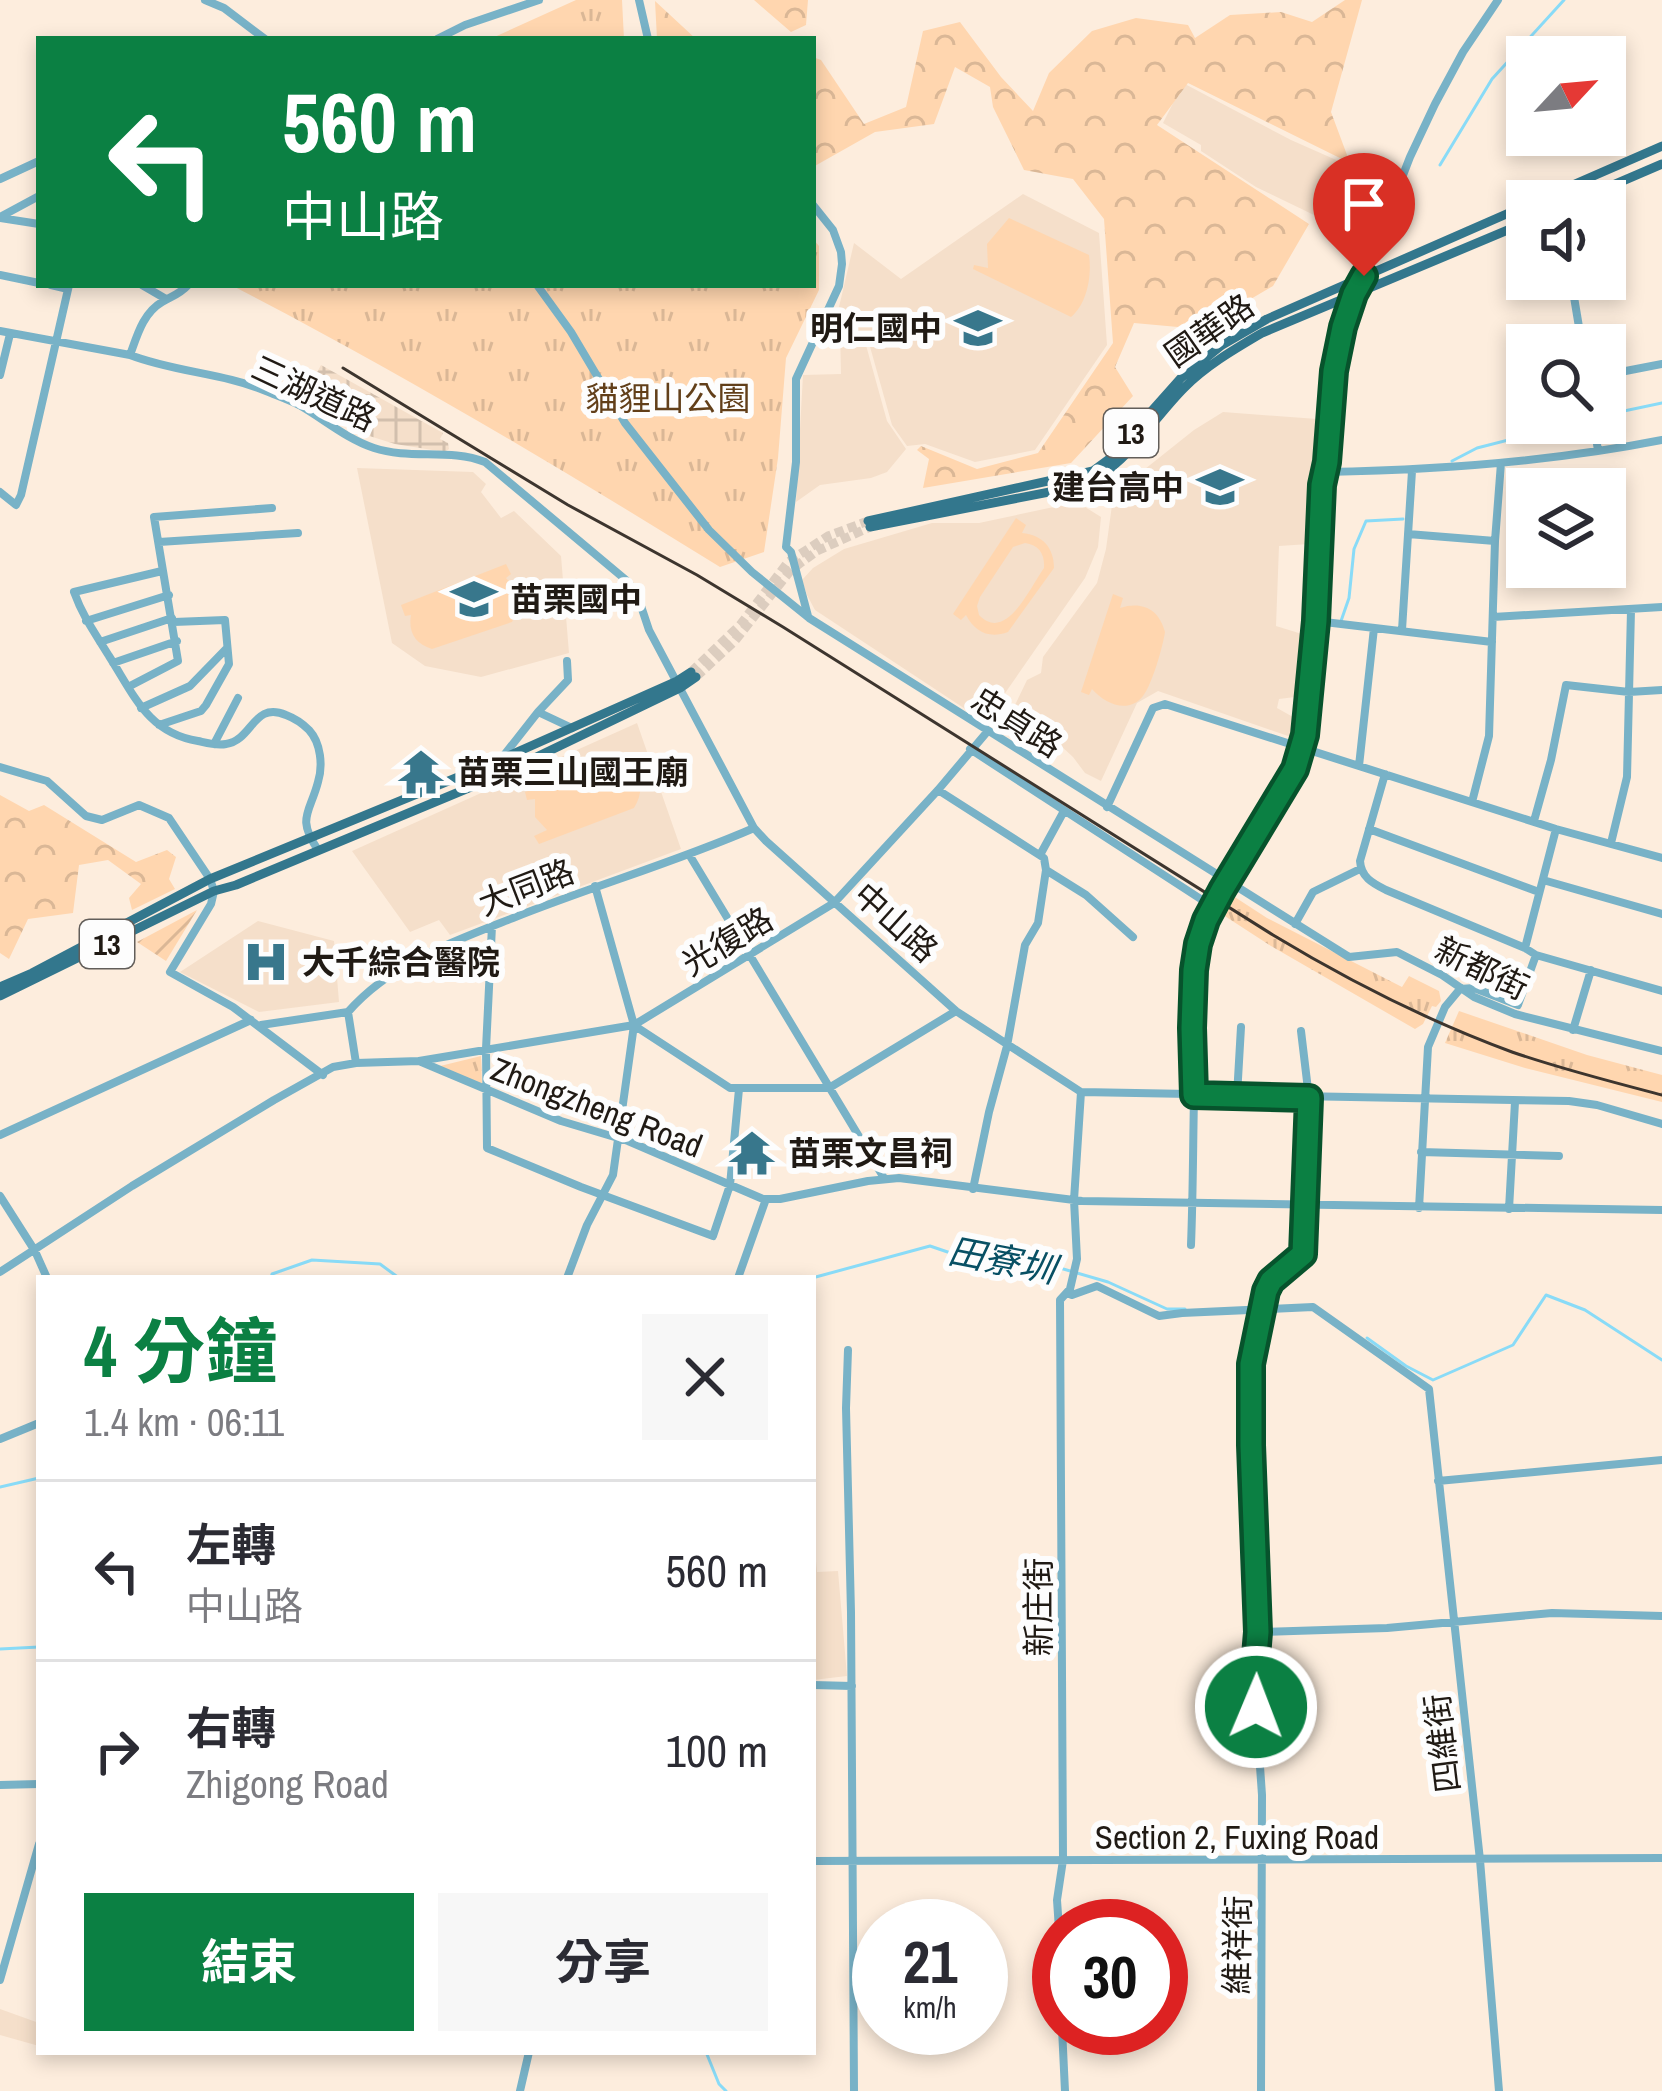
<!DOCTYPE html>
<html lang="zh-TW">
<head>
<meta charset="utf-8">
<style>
	body { margin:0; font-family:"Archivo Narrow","Noto Sans TC",sans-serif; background:#f7f7f7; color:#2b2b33; height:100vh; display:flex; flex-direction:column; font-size:45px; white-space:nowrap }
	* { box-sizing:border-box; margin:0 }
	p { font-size:39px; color:#7c7c81 }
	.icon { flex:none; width:66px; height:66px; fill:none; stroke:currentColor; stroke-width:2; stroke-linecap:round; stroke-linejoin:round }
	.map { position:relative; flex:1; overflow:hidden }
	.drawer { position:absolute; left:36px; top:1275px; width:780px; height:780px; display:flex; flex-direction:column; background:#fff; border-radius:0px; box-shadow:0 6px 18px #0003 }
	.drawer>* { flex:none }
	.guide { position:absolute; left:36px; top:36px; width:780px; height:252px; border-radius:0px; box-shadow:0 6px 18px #0003; background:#0b8043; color:#fff; overflow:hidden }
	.needle { width:78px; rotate:64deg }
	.buttons { position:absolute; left:1506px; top:36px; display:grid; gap:24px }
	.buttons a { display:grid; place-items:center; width:120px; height:120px; border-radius:0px; background:#fff; box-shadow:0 6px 18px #0003; font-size:60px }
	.speed { position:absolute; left:852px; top:1899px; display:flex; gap:24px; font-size:60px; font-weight:700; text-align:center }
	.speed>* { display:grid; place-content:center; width:156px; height:156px; border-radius:50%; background:#fff; box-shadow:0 6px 18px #0003; line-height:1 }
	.speed small { font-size:30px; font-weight:400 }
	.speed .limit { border:18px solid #d22; background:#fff; color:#111 }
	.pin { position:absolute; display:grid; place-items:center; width:102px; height:102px; color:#fff; margin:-123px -51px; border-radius:50% 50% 50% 0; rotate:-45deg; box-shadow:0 0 12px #0007 }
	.pin .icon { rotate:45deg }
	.me { position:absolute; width:132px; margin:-66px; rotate:1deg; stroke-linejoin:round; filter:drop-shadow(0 0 9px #0008) }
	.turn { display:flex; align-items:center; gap:42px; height:252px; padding:0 48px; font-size:54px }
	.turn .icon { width:156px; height:156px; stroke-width:2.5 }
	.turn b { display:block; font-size:84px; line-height:102px }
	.round { display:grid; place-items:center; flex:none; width:126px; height:126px; border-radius:0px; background:#f7f7f7 }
	.head { display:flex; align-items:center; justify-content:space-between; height:204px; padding:0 48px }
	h1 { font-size:72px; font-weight:700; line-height:90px; color:#0b8043 }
	.cta { display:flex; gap:24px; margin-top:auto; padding:24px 48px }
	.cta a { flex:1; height:138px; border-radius:0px; background:#0b8043; color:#fff; font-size:48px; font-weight:700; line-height:138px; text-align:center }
	.cta a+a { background:#f7f7f7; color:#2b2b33 }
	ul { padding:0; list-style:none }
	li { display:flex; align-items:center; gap:36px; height:180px; padding:0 48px; border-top:3px solid #e1e1e2 }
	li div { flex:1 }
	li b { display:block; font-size:45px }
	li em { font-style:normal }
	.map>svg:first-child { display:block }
</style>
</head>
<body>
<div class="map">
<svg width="1662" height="2091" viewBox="0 0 1662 2091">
	<defs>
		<pattern id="industrial-grid" width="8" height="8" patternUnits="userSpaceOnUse" patternTransform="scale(3)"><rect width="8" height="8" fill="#f5dfca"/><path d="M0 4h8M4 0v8" fill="none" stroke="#d2bfad"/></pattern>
		<pattern id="forest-crowns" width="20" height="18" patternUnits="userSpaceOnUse" patternTransform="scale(3)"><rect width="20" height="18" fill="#ffd6af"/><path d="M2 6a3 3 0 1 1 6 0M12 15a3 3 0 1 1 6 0" fill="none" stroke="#dab796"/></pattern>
		<pattern id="park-tufts" width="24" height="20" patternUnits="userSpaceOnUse" patternTransform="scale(3)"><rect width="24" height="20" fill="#ffd6af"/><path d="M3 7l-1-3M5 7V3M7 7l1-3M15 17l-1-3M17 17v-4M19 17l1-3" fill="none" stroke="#dab796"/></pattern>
		<pattern id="garden-furrows" width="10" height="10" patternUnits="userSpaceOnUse" patternTransform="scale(3)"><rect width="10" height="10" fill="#ffd6af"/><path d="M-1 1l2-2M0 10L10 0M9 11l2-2" fill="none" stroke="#dab796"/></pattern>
	</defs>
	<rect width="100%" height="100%" fill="#fdeddd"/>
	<path fill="#f5dfca" d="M1183 83 1291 140 1343 163 1331 197 1314 215 1256 187 1201 151V145L1163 123Z
		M1023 194 1099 233 1107 345 1035 450 975 462 925 444 907 446 892 425 867 336 840 322 845 310 839 307 854 243 901 279Z
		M840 329 864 338 887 421 906 449 887 472 871 478 820 485 796 502 803 375 841 374Z
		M1223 412 1317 419 1309 544 1279 546 1276 626 1302 634 1295 697 1279 699 1277 708 1293 717 1291 737 1158 691 1137 703 1101 781 1085 773 1073 757 1048 734 1037 712 1015 705 1027 680 1041 673 1043 657 1097 583 1106 549 1112 505 1145 469 1194 430Z
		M357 468 473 472 486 484 481 492 501 518 514 511 561 556 569 653 481 677 425 666 392 643Z
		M1077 502 1101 517 1098 547 1085 578 985 722 815 610 807 595 802 580 813 568 844 549 932 523H979Z
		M637 723 681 849 450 935 439 920 410 932 352 851Z
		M258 921 334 941 339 1002 259 1012 180 972Z
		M815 1551 817 1572 838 1571 847 1676 813 1680Z
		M0 2009 39 2023V2046L0 2035Z"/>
	<path fill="url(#industrial-grid)" d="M321 365 443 433 440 439 448 443 449 449 445 452 395 444 363 434 305 395Z"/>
	<path fill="#ffd6af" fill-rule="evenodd" d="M1009 218 1089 255C1092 276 1087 304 1071 317L973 269 974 265 988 268 987 244Z
		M1016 518 1026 525 1022 533C1043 535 1054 548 1054 568L1008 632C989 639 975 632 966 615L961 620 953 614ZM1025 543C1039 545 1045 554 1044 568 1029 589 1006 643 979 615L977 606 980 597 1013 547Z
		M506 564 511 574 506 578C519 591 521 605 512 622L432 649C415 644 408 632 411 615L405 616 401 605Z
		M1113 594 1123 598 1120 608C1142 601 1159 609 1165 632 1163 646 1152 685 1143 696 1128 715 1104 703 1092 689L1089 695 1081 692Z
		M615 761C640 766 647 787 634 808L539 844 534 836 547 830 535 817V799L527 800 525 792Z"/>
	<path fill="url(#forest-crowns)" d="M754 0H808L806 25 791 32Z
		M1345 0H1362L1331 112 1350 163 1188 83 1157 125 1309 224 1273 286 1200 329 1134 323 1115 367 1133 396 1071 463 923 488 929 459 917 450 921 446 977 469 1038 453 1113 343 1104 219 1073 179 1024 170 993 107 990 87 955 67 934 124 875 132 813 167V57L821 60 864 124 906 107 923 31 960 22 1001 77 1033 111 1049 73 1092 31 1136 18 1188 25 1195 38 1230 15 1281 12 1312 22Z
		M655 1 696 39H657Z
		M0 795 29 811 44 805 136 862 167 850 176 857 169 879 175 889 132 910 129 898 141 884 108 860 79 865 73 913 28 919 9 959 0 953Z"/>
	<path fill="url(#park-tufts)" d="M576 0H622L624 39H490Z
		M813 239 819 246V290L786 358 778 458 764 552 720 567C560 468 398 371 231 285H813Z
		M1227 892 1267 918 1402 987 1409 976 1439 991 1441 1001 1436 1007 1432 1006 1423 1024 1415 1029 1271 946 1217 911Z
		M1459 1011 1587 1055 1662 1075V1102L1525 1068 1445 1043Z
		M481 1056 482 1084 436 1067Z"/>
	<path fill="url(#garden-furrows)" d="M197 910 166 961 137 942Z"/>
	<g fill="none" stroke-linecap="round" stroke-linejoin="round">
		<path stroke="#89dbf7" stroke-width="3" d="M1440 165 1492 79 1564 0
			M1605 415 1662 403
			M1452 461 1477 448 1575 423
			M1341 621 1349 598 1354 549 1366 521 1403 519
			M271 1278 272 1274 312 1260 380 1264 399 1278
			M812 1278 930 1246 980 1263 1053 1266 1108 1282 1167 1309H1185
			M1367 1338 1406 1366 1433 1380 1513 1345 1546 1295 1585 1310 1662 1360
			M0 1487 39 1478
			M0 1649 39 1647
			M706 2052 719 2084 726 2091"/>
		<path stroke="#dccdbf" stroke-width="9" stroke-dasharray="9 4.5" stroke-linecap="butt" d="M691 672 740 625 788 562 828 536 868 521
			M696 677 734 642 791 570 817 551 870 527"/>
		<path stroke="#78b2c7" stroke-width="8" d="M205 0 224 8 265 39
			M639 0 648 39
			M437 39 465 25 539 0
			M0 179 39 161
			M0 217 39 196
			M0 218 39 224
			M0 275 39 283
			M1571 279 1582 345
			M51 285 68 289
			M142 285 166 299
			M537 285 571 332 625 423 709 530 752 572 809 618 1349 957 1397 952 1442 975 1474 997 1515 1014 1662 1051
			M0 331 130 355C174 372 223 373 266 391 278 396 290 400 301 406 325 420 347 439 374 448 410 460 450 448 485 462L626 580 637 594 649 630 754 828 766 841 956 1011 1081 1092 1569 1101 1597 1105 1662 1124
			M130 355C137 336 143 313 162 302 172 296 180 294 188 285
			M0 375 10 334
			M1605 375 1662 364
			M1594 423 1598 451
			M1326 472C1439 470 1551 462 1662 440
			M0 492 16 505 21 495 69 285
			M1408 534 1495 541
			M159 542 298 533
			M162 571 74 592C83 617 95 633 109 656 134 695 148 733 198 741 207 743 217 746 226 744 253 740 253 701 286 715 294 718 303 724 309 730 321 743 323 766 318 782 310 813 296 818 318 850
			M808 616 791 552 786 547 796 462V379L839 286 842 264 841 252 833 230 813 205
			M1493 617 1662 607
			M86 621 169 595
			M1316 621 1492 642
			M1402 630 1412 471
			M100 642 172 618
			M113 663 177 641
			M128 687 178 661 154 517 272 508
			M141 708 190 686 227 648
			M538 712 568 680 567 661
			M159 725 201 711 206 705 229 664 225 620 174 622
			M214 744 238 698
			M970 749 1213 907
			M1359 766 1374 628
			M0 767 47 781 86 816 102 820 139 805 169 818 210 879 214 891 211 904 170 972 233 1007 323 1075
			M506 772 501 759 538 712 572 728
			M1385 774 1360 861C1361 877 1372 883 1386 890L1525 948 1536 955 1662 991
			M938 790 1044 858 1046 870 1086 895 1133 937
			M1472 802 1489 736 1495 541 1501 463
			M1107 807 1153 708 1165 704 1556 829 1662 858
			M1534 821 1551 760 1566 685 1629 692 1662 690
			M1369 829 1539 892
			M1611 843 1627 777 1631 610
			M1040 855 1064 811
			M690 856 884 1178
			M1543 880 1662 914
			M1295 924 1313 892 1360 869
			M492 926 486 1049 487 1148 581 1187 713 1236 730 1185 739 1089
			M1525 948 1556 829
			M348 1012 356 1063
			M261 1025 348 1012C391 963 454 941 513 918 593 886 676 862 754 828
			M635 1026 730 1088H829L956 1011
			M1573 1030 1591 970
			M419 1061 634 1025 834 903 938 790 987 732
			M1237 1096 1241 1027
			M0 1135 251 1020
			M1421 1152 1559 1156
			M973 1189 989 1112 1007 1046 1025 945 1038 923 1046 870
			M0 1196 35 1251 47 1278
			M1419 1208 1428 1047 1445 1007 1460 989 1474 988 1518 1005 1536 955
			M1509 1209 1515 1102
			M1191 1245C1193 1195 1193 1145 1194 1096 1195 1036 1188 977 1206 920L1295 769 1305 737 1316 621 1322 485 1326 472C1333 405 1330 337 1364 276L1410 157 1435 104 1463 52 1498 0
			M0 1272 132 1186 274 1100 333 1067 356 1063 419 1061 561 1121 628 1141 763 1199H780L868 1181 899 1178 1082 1201 1662 1210
			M567 1278 587 1225 613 1175 634 1025 595 886
			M738 1278 766 1199
			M1067 1293 1072 1295 1097 1286 1159 1316 1182 1313 1313 1307 1429 1389 1480 1860 1499 2091
			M848 1350 846 1408 851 1612 854 2091
			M0 1439 39 1423
			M1438 1481 1662 1460
			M1258 1632 1387 1628 1552 1613 1662 1616
			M813 1685 852 1686
			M0 1785 39 1784
			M813 1861 1662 1858
			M1059 1929 1057 1900 1063 1860 1060 1300 1070 1289 1077 1259 1074 1200 1081 1092
			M0 1980 39 1844
			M1062 2028 1065 2091
			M520 2091 529 2052
			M1261 2091 1262 1795 1254 1681 1258 1632 1251 1363 1266 1291 1271 1281 1303 1254 1309 1098 1301 1031"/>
		<path stroke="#33778d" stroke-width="9" d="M1536 201 1662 146
			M1576 201 1662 164
			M868 521 1093 471 1108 460 1181 378 1222 345 1267 319 1527 205
			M870 527 1080 486C1124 470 1151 421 1184 388 1207 365 1235 349 1262 333L1527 222
			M0 987 32 973 210 879 497 761 677 681 691 672
			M0 996 214 891 236 885 495 777 680 688 696 677"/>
		<path stroke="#3d352e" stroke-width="3" d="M343 368 568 505 697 575 783 627 1273 935C1349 981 1428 1021 1512 1052 1561 1069 1612 1082 1662 1095"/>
	</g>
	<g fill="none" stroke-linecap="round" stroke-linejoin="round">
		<g stroke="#07532c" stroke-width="30">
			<path id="route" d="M1256 1707 1254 1681 1258 1632 1251 1445V1364L1266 1291 1271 1281 1303 1254 1309 1098 1194 1095 1192 1028 1194 970 1198 944 1206 920 1222 890 1295 769 1305 735 1316 621 1322 485 1327 462 1334 371 1343 327 1354 294 1364 276"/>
		</g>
		<use href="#route" stroke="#0b8043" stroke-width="21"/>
	</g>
	<defs>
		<g id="school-bare" transform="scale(3.6)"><path d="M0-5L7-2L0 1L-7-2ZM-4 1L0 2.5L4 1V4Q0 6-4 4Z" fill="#38778c" stroke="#fdfdfd" stroke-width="2.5" paint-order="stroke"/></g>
		<g id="temple-bare" transform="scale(3.6)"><path d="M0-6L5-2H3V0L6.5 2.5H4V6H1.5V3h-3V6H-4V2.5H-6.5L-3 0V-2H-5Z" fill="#38778c" stroke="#fdfdfd" stroke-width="2.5" paint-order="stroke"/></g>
		<g id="hospital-bare" transform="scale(3.6)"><path d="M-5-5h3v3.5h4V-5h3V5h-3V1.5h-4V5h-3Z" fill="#38778c" stroke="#fdfdfd" stroke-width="2.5" paint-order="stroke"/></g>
	</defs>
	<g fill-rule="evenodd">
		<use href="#school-bare" x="978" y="328"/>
		<use href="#school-bare" x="1220" y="487"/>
		<use href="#school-bare" x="474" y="599"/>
		<use href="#temple-bare" x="421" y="772"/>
		<use href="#hospital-bare" x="266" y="962"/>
		<use href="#temple-bare" x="752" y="1153"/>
	</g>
	<g text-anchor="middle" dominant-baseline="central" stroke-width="12" stroke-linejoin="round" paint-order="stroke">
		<g fill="#fdfdfd" stroke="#625e5a" stroke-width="3">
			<rect x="1104" y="409" width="54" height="48" rx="9"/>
			<rect x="80" y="920" width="54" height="48" rx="9"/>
		</g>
		<g font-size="30" font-weight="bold" fill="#201a14">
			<text x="1131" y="433">13</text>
			<text x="107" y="944">13</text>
		</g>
		<g font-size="33" font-weight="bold" fill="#201a14" stroke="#fdfdfd" text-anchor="start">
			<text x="942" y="328" text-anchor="end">明仁國中</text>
			<text x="1184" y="487" text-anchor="end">建台高中</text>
			<text x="510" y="599">苗栗國中</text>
			<text x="457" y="772">苗栗三山國王廟</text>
			<text x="302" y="962">大千綜合醫院</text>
			<text x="788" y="1153">苗栗文昌祠</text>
		</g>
		<g font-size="33" fill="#201a14" stroke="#fdfdfd">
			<text transform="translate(1209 330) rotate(-35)">國華路</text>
			<text transform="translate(314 393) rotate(25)">三湖道路</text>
			<text transform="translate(1017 722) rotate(32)">忠貞路</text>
			<text transform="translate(526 887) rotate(-21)">大同路</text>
			<text transform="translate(896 922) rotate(42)">中山路</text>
			<text transform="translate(727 941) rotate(-31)">光復路</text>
			<text transform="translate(1482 968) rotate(26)">新都街</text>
			<text transform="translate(597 1107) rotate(21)">Zhongzheng Road</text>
			<text transform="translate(1038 1607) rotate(-90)">新庄街</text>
			<text transform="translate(1442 1743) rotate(-97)">四維街</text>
			<text x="1237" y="1837">Section 2, Fuxing Road</text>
			<text transform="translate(1237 1945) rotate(-89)">維祥街</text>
		</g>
		<g font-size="33" fill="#623f19" stroke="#fdfdfd">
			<text x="668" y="398">貓貍山公園</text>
		</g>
		<g font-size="36" font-style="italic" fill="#085064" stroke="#fdfdfd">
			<text transform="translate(1002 1260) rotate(11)">田寮圳</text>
		</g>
	</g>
</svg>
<div class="buttons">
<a><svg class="needle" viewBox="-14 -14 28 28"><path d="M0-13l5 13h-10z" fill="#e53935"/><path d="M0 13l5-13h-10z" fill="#7c7c81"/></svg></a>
<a><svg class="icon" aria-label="sound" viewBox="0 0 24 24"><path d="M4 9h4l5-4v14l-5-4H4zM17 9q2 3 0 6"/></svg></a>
<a><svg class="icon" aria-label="search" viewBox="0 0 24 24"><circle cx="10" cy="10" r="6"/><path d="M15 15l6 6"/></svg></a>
<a><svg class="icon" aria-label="layers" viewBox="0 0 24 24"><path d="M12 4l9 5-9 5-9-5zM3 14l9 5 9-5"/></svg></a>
</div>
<div class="speed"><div>21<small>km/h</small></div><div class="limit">30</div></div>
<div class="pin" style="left:1364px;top:276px;background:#d93025"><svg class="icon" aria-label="arrive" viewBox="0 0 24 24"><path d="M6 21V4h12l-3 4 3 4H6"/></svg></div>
<svg class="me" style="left:1256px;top:1707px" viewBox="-20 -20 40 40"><circle r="17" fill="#0b8043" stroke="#fff" stroke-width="3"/><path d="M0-11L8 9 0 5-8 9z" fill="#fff"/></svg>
<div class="guide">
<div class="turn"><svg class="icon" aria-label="left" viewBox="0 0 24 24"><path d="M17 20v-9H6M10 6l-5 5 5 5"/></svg><div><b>560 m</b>中山路</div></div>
</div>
<section class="drawer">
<div class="head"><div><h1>4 分鐘</h1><p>1.4 km · 06:11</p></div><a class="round"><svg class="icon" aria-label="close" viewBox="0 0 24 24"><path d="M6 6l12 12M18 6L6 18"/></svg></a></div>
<ul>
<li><svg class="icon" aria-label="left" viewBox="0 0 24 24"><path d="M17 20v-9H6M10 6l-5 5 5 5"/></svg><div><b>左轉</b><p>中山路</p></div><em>560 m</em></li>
<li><svg class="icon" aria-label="right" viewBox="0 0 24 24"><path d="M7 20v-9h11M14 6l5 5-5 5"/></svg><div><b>右轉</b><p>Zhigong Road</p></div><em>100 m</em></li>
</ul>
<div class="cta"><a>結束</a><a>分享</a></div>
</section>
</div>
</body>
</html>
